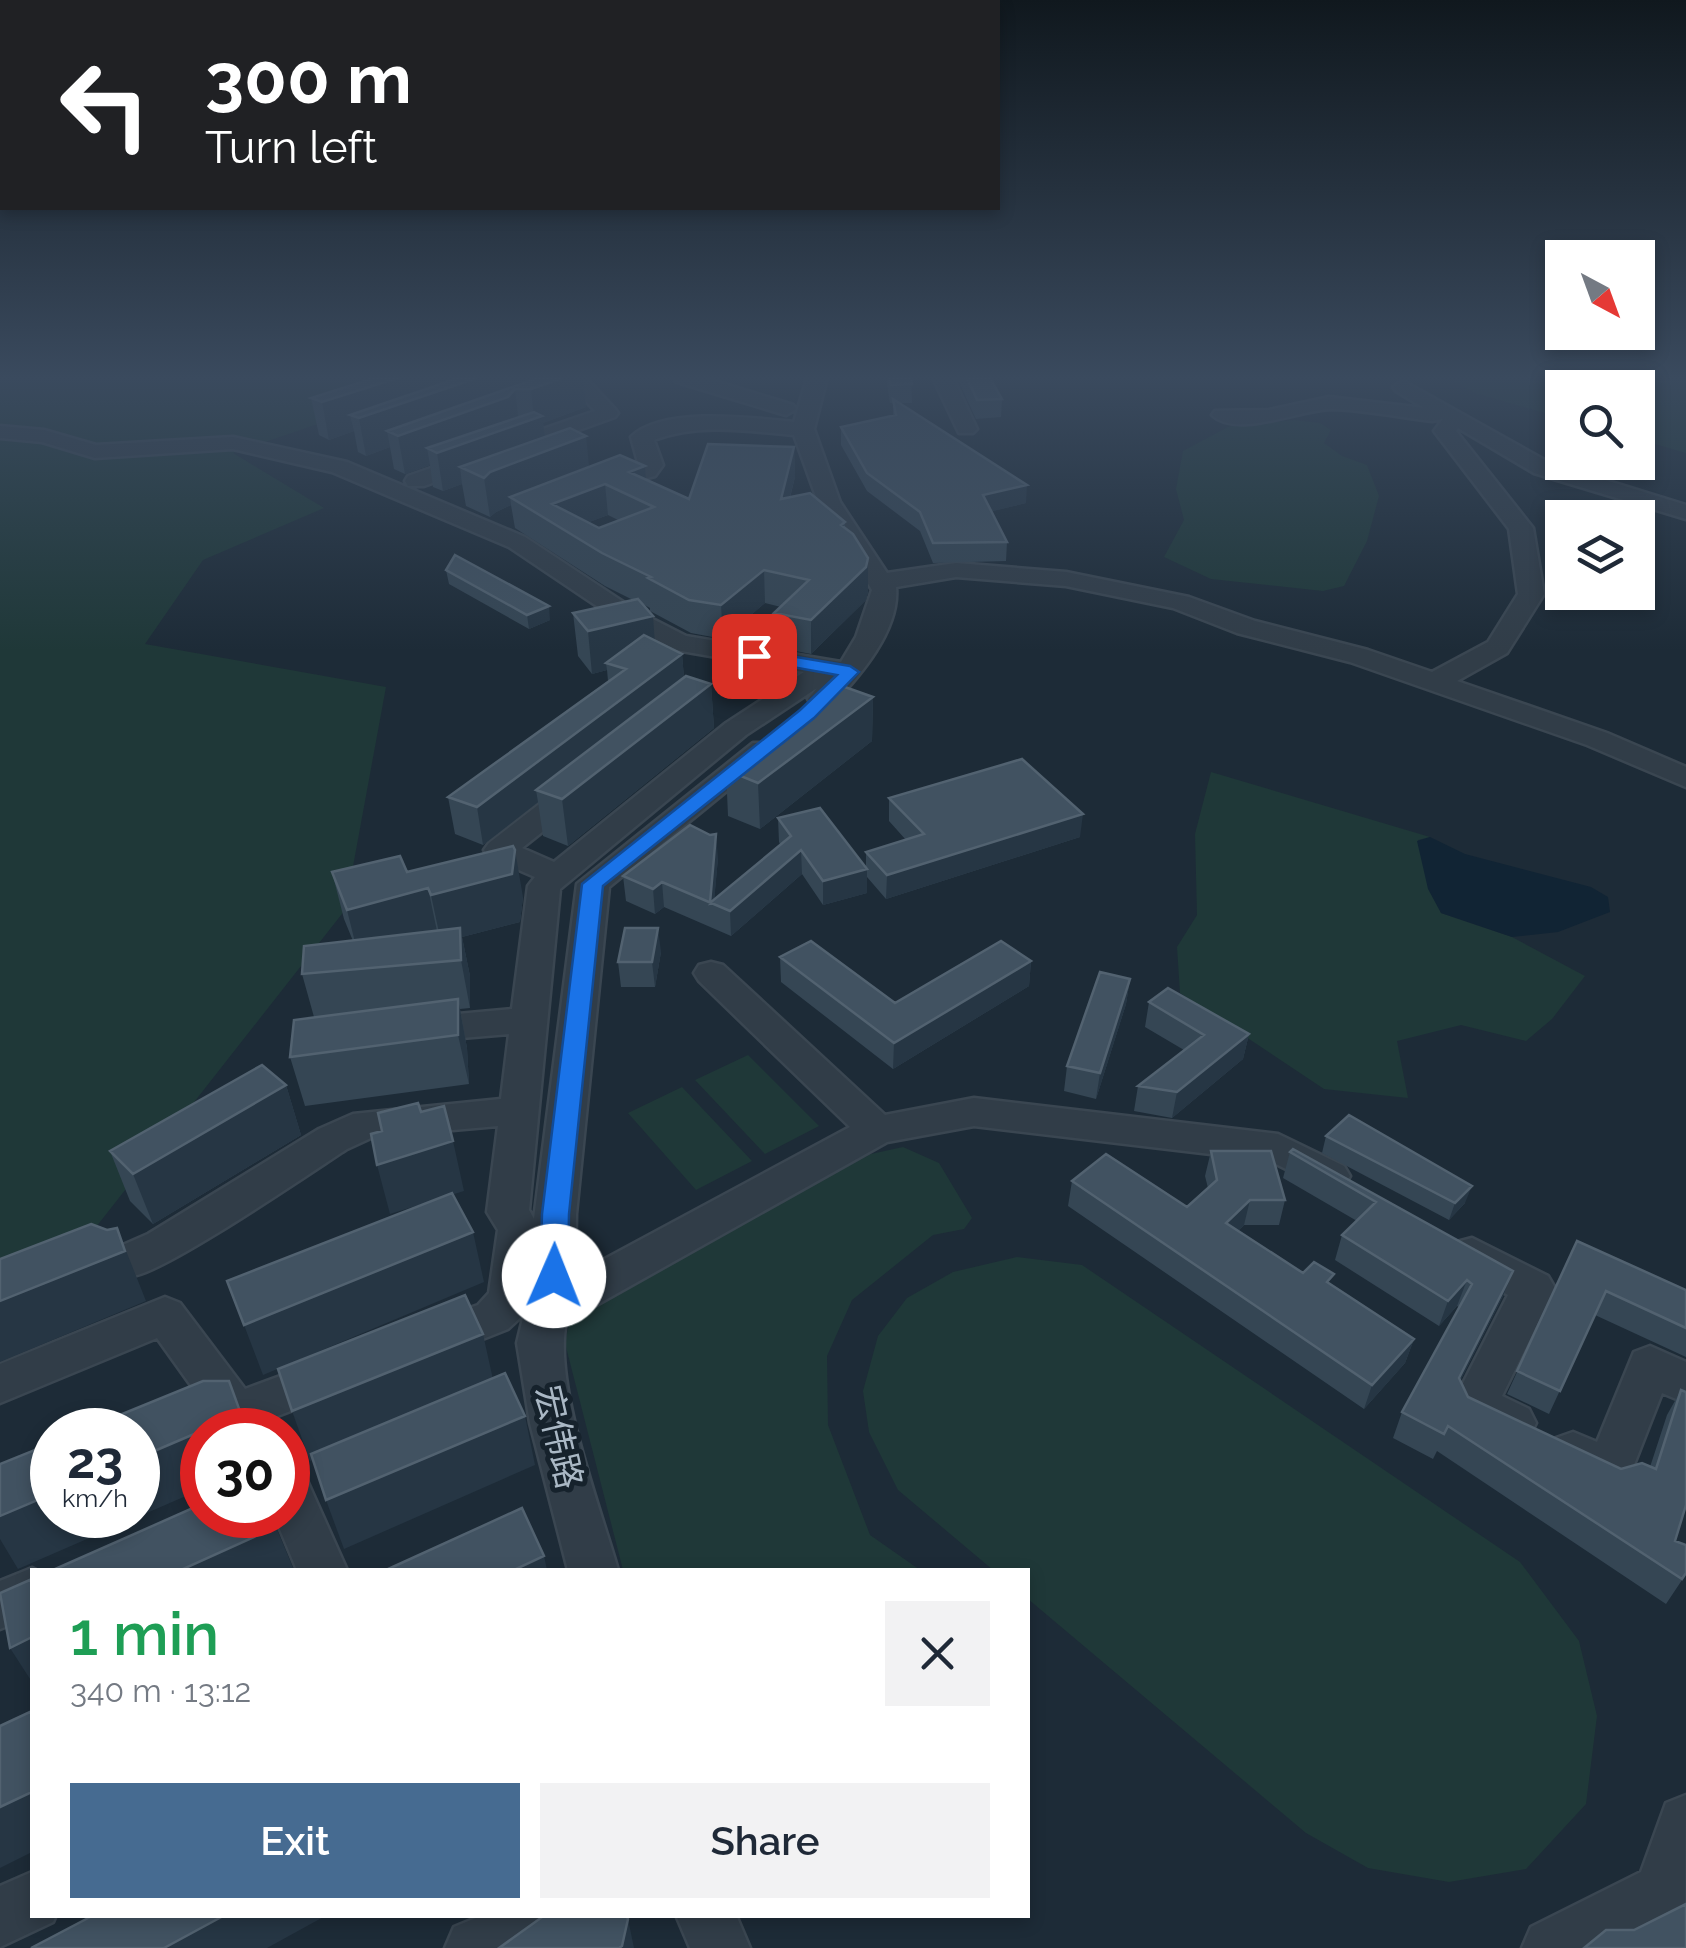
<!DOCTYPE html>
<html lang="en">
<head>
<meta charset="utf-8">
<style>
	body { margin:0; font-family:Raleway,"Noto Sans SC",sans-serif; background:#f2f2f3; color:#1f2937; height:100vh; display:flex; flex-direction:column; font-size:38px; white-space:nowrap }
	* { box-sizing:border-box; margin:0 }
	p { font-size:32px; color:#747a83 }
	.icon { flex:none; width:55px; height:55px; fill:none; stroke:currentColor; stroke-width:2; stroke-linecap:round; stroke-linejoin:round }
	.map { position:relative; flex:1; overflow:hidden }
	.drawer { position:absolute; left:30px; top:1568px; width:1000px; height:350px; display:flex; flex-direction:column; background:#fff; border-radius:0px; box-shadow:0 5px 15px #0003 }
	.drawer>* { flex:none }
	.guide { position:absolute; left:0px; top:0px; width:1000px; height:210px; box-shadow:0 5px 15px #0003; background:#202124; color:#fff; overflow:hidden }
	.needle { width:65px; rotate:139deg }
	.tools { position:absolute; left:1545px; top:240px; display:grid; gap:20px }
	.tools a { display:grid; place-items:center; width:110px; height:110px; border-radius:0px; background:#fff; box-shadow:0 5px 15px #0003; font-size:50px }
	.speed { position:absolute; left:30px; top:1408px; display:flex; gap:20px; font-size:50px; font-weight:700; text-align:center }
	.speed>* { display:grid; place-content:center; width:130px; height:130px; border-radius:50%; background:#fff; box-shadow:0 5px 15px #0003; line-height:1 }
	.speed small { font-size:25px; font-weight:400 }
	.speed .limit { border:15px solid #d22; background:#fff; color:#111 }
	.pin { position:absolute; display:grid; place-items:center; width:85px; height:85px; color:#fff; margin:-42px; border-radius:20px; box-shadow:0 5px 15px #0006 }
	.me { position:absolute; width:110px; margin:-55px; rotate:1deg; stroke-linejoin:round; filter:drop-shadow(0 0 8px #0008) }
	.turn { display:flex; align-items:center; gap:35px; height:210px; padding:0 40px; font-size:45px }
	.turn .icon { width:130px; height:130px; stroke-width:2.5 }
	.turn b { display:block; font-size:70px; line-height:85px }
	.round { display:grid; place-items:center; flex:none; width:105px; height:105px; border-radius:0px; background:#f2f2f3 }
	.head { display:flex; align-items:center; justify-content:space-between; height:170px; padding:0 40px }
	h1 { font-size:60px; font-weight:600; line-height:75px; color:#1e9e55 }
	.action { display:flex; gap:20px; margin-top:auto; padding:20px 40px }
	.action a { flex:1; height:115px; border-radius:0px; background:#466b91; color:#fff; font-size:40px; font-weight:600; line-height:115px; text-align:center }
	.action a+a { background:#f2f2f3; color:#1f2937 }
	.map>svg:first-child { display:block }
</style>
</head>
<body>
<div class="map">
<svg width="1686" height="1948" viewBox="0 0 1686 1948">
	<rect width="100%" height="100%" fill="#1d2b37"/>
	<path fill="#1f3838" d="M0 378H453L233 453 324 508 203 560 145 644 386 687 345 910 89 1236 0 1275Z
		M1448 378H1686V453L1638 439V388H1562V418L1475 393Z
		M1294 420 1320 423 1331 430 1324 443 1342 456 1367 465 1379 496 1367 541 1344 586 1323 591 1211 579 1164 557 1184 520 1176 489 1183 451 1230 426Z
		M1211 772 1430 837 1418 840 1441 913 1512 937 1585 976 1552 1019 1526 1041 1461 1025 1397 1041 1408 1098 1324 1089 1180 993 1177 947 1197 915 1195 834Z
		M748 1055 819 1126 765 1154 695 1080Z
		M682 1087 752 1161 696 1190 628 1113Z
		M903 1147 939 1163 972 1218 964 1229 933 1235 852 1300 827 1356 828 1425 870 1535 920 1570H623L565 1343 569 1324 592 1299 871 1154Z
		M1017 1257 1082 1265 1520 1562 1579 1641 1597 1716 1586 1804 1526 1869 1449 1882 1368 1868 1306 1833 1028 1599V1570H993L898 1490 869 1432 863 1391 878 1336 907 1298 953 1272Z"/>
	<path fill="#112434" d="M1430 837 1465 854 1591 887 1608 897 1610 912 1558 932 1512 937 1441 913 1428 889 1417 841Z"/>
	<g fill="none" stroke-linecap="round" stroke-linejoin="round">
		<g stroke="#3a4651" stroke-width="5">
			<path id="minor" d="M565 378H586L615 409 618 413 615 417 424 486H408L405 481 408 476 595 411Z
				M674 378H705L793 405 796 409 786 415 779 413 677 382Z
				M807 378H827L814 429 840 502 887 573 956 563 1066 572 1189 597 1255 621 1368 650 1432 672 1488 642 1518 594 1509 529 1434 431 1443 419 1432 421C1399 417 1365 410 1332 409 1301 409 1237 439 1212 415L1215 411 1269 410 1329 397 1424 408 1396 391 1393 387 1403 381 1550 463 1686 505V519L1534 473 1458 428 1456 431 1533 528 1544 594 1507 653 1457 681 1607 733 1686 767V787L1587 745 1350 662 1237 633 1173 608 1066 586 956 577 896 587C900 630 860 676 832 705H812L808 699 817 688 746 735 560 889 529 1210 534 1219 577 884 753 743H773L778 749 609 887 576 1214 575 1275 850 1127 699 981 694 973 699 965 711 962 723 965 885 1115 974 1098 1278 1134 1344 1166 1350 1176 1344 1186 1330 1191 1270 1161 974 1126 887 1142 566 1322C553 1384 600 1507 618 1570H568L530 1423 517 1343 524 1314 508 1329 450 1352 434 1357 418 1352 412 1339 418 1326 478 1305 489 1293 498 1230 487 1212 498 1126 373 1137 347 1149C313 1171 160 1276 131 1276 126 1276 121 1273 116 1272L110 1260 116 1248 148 1234 319 1129 353 1114 501 1099 509 1034 414 1042 401 1039 396 1030 401 1021 414 1018 512 1009 528 886 535 877 489 857 484 850 489 843 564 785H586L590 791 586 797 522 848 554 862 726 723 804 672 670 649 619 621 509 547 332 472 233 449 95 458 42 442 0 438V426L44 430 96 445 233 437 347 462 525 537 637 611 686 636 841 662 856 637 872 590 818 502 794 435C748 431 699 423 654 440L663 465 655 476 599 490 588 483 591 478 639 466 631 437C663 406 753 418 794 422Z
				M933 378H953L977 429 973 433H959Z
				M1472 1238 1548 1276 1555 1288 1502 1396 1529 1409 1536 1423 1529 1437 1513 1443 1459 1419 1452 1405 1508 1295 1457 1266 1451 1254 1457 1242Z
				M165 1297 180 1303 245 1389 329 1358 345 1364 352 1377 345 1390 241 1430 220 1426 157 1338 0 1403V1364Z
				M1650 1346 1686 1362V1403L1662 1393 1626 1485 1609 1491 1556 1468 1549 1453 1556 1438 1573 1432 1597 1442 1634 1352Z
				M288 1470 305 1476 347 1570H297L274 1515H288Z
				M32 1568 36 1570H32V1616L0 1629V1581Z
				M1686 1795 1685 1913 1615 1948H1522L1531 1927 1641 1872 1666 1803Z
				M32 1872V1915H56L53 1922 0 1947V1886Z
				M483 1915H594L585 1936 555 1948H445L454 1927Z
				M676 1915H736L750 1948H690Z"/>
		</g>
		<use href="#minor" fill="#313d48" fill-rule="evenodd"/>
	</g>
	<path fill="#354654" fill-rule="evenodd" d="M374 378H583L586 407 543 423 545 437 589 467 646 479 689 499 794 447 795 477 790 498 845 522V528L868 591 866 600 811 654 775 647 774 613 781 607 765 603 723 639 691 633 650 611V608L643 604 655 641 682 654 684 678 711 684 714 728 568 846 543 836 538 802 483 845 455 834 448 797 608 681 607 670 592 674 578 656 573 613 633 600 605 586 515 528 511 505 496 512 490 517 466 506 462 484 443 491 433 487 430 465 405 474 394 469 390 447 366 456 358 452 354 431 329 440 319 435 311 398ZM608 515 618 520 599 528 589 522Z
		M886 378H911L912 403H899L1026 503 992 511 1007 542 1006 561 933 563 920 531 867 491 841 445V427L893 415V403H890Z
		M957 378H990L1002 399 1001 417 976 419Z
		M446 570 550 620 529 629 449 584Z
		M873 697 872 741 760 829 728 816 726 770Z
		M889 798 1080 837 886 899 867 877V893L823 905 802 874 731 936 664 907 655 914 626 901 623 876 718 858 714 900 780 844 779 842 778 818 866 867V852L906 840 889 821Z
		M332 872H407L523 897 520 922 462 937 470 976V1008L460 1009 467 1048 469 1084 305 1106 290 1057 314 1017 302 974 353 941 344 919Z
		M661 952 655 987H621L618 962Z
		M780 957 895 1003 1031 961 1029 986 893 1069 781 982Z
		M1130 979 1126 1004 1096 1099 1064 1091 1067 1066Z
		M1149 1002 1249 1034 1243 1059 1172 1118 1134 1111 1138 1086 1184 1050 1145 1027Z
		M286 1085 301 1135 153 1224 130 1201 110 1151Z
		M1326 1136 1465 1203 1449 1220 1322 1153Z
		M1211 1151 1285 1200 1279 1225H1244L1238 1231 1303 1273 1331 1285 1414 1339 1405 1363 1364 1409 1068 1206 1072 1181 1187 1207 1208 1188 1205 1176Z
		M1290 1152 1513 1271 1503 1296 1460 1381 1468 1397 1621 1469 1650 1467 1667 1415 1681 1390 1675 1541 1686 1574 1666 1604 1437 1451 1433 1459 1393 1438 1402 1412 1459 1307 1457 1306 1439 1326 1335 1260 1342 1235 1357 1221 1283 1178Z
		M1577 1241 1686 1290V1357L1595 1315 1549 1414 1507 1394Z"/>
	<path fill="#263644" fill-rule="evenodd" d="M398 378H583L586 407 543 423 547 451 586 436 590 475 510 497 511 505 496 512 490 517 484 478 460 467 462 484 443 491 437 453 427 448 430 465 405 474 398 436 387 431 390 447 366 456 359 418 350 415 354 431 329 440 322 402ZM515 389H531L534 419 519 424Z
		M794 447 795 477 781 531V499Z
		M645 466 647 497 629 472Z
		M605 484 608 515 566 531 552 504Z
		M1027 485 1026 503 982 514 983 495Z
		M868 558V591L866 600 811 654V620Z
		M764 570 765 603 723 639 721 605Z
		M549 606 550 620 529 629 527 615Z
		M653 616 656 659 606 663 607 670 592 674 588 631Z
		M682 654 685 689 536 790 538 802 483 845 477 807Z
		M711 684 714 728 568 846 562 799Z
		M873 697 872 741 760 829 758 783Z
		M1083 814 1080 837 886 899 887 875Z
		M716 834 718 858 714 904 710 903Z
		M515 850 523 897 520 922 462 937 470 976V1008L461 960 441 942 431 895Z
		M801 850 802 874 731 936 730 911Z
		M867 869V893L823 905V881Z
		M662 882 664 907 655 914 653 889Z
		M428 888 438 936 359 958 347 910Z
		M658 928 661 952 655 987 652 962Z
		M1031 961 1029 986 893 1069 894 1043Z
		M1130 979 1126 1004 1096 1099 1100 1073Z
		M458 999 467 1048 469 1084 458 1035Z
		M1249 1034 1243 1059 1172 1118 1177 1092Z
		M286 1085 301 1135 153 1224 133 1174Z
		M453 1141 464 1191 390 1214 377 1165Z
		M1472 1186 1465 1203 1449 1220 1455 1203Z
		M1250 1200 1244 1225 1220 1247 1226 1223Z
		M117 1228 146 1301 0 1362V1301Z
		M473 1232 484 1282 263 1375 244 1325Z
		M1513 1271 1503 1296 1449 1403 1459 1378Z
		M1467 1280 1457 1306 1439 1326 1448 1301Z
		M483 1334 494 1384 310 1461 292 1411Z
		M1414 1339 1405 1363 1364 1409 1372 1385Z
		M229 1381 249 1430H203Z
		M525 1416 535 1465 344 1549 326 1500Z
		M202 1430V1489L18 1569 0 1539V1516L52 1494V1515H138V1458Z
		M276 1527 294 1570H181Z
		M544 1556 547 1570H514Z
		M32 1637V1682L10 1648Z
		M32 1792V1852L0 1868V1807Z
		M225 1915H327L267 1948H164Z
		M628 1919 634 1948H619Z"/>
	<path fill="#415261" stroke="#526270" stroke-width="2.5" fill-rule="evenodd" d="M374 378H398L322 402 311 398Z
		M458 378H477L359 418 350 415Z
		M538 378H563L531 389H515L508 397 398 436 387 431Z
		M889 378H911L912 384 891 385Z
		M967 378H990L1002 399 977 400Z
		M893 399 1027 485 983 495 1007 542 933 543 920 512 867 473 841 427 896 415Z
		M534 412 542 416 437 453 427 448Z
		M570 428 586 436 490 472 484 478 460 467Z
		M708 444 794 447 781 499 810 493 845 522 841 525 853 534 868 558 866 567 811 620 774 613 809 580 764 570 721 605 689 600 648 578 651 577 602 553 510 497 620 455 645 466 629 472 689 499ZM605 484 654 507 599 528 552 504Z
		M455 555 549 606 527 615 446 570Z
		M638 599 653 616 588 631 573 613Z
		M644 635 682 654 477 807 448 797 626 669 606 663Z
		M686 676 711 684 562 799 536 790Z
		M842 686 873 697 758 783 726 770Z
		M1022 759 1083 814 887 875 866 852 924 834 889 798Z
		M820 808 867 869 823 881 801 850 730 911 662 882 653 889 623 876 690 825 710 835 716 834 710 903 791 836 778 818Z
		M513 846 515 850 512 874 431 895 428 888 347 910 332 872 400 856 407 872Z
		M460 928 461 960 302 974 304 946Z
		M625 928H658L652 962H618Z
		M811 941 895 1003 1001 941 1031 961 894 1043 780 957Z
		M1100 972 1130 979 1100 1073 1067 1066Z
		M1168 988 1249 1034 1177 1092 1138 1086 1204 1035 1149 1002Z
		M458 999V1035L290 1057 294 1020Z
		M262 1065 286 1085 133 1174 110 1151Z
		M418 1103 421 1112 444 1106 453 1141 377 1165 371 1134 382 1131 378 1113Z
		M1349 1115 1472 1186 1455 1203 1326 1136Z
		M1293 1149 1513 1271 1459 1378 1468 1397 1621 1469 1642 1463 1656 1469 1681 1390 1686 1392V1505L1675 1541 1686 1545V1573L1682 1579 1448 1426 1444 1434 1402 1412 1472 1284 1467 1280 1448 1301 1342 1235 1376 1202 1290 1152Z
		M1211 1151H1271L1285 1200H1250L1226 1223 1303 1273 1314 1262 1334 1274 1327 1282 1414 1339 1372 1385 1072 1181 1106 1154 1187 1207 1217 1180Z
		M452 1193 473 1232 244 1325 227 1281Z
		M91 1224 107 1230 117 1228 125 1251 0 1301V1259Z
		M1577 1241 1686 1290V1328L1606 1291 1560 1391 1517 1371Z
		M465 1295 483 1334 292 1411 278 1369Z
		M505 1373 525 1416 326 1500 311 1454Z
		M203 1381H229L241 1414 138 1458V1430H83Z
		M52 1443V1494L0 1516V1464Z
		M202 1504V1515H271L276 1527 181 1570H53Z
		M522 1508 544 1556 514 1570H386Z
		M32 1579V1637L10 1648 0 1593Z
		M32 1711V1792L0 1807V1726Z
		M1686 1904V1948H1584L1606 1930H1634Z
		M94 1915H225L164 1948H31Z
		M545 1915H626L628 1919 622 1946 619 1948H499Z"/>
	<linearGradient id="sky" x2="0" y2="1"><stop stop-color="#10181e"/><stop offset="0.58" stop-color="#3a4a5e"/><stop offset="1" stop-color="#3a4a5e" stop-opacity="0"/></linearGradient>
	<rect width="1686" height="651" fill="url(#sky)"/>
	<path fill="#1a73e8" stroke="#114b97" stroke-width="2.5" d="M754 650 850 666 859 672 814 718 603 886 569 1214 568 1276 564 1283 554 1286 544 1283 540 1276 542 1214 582 884 800 710 837 675 748 659V652Z"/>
	<g text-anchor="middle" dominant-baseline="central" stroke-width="10" stroke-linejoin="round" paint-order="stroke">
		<g font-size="35" fill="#aab8c5" stroke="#16222c">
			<text transform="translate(559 1437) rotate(77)">宏伟路</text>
		</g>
	</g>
</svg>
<div class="tools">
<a><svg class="needle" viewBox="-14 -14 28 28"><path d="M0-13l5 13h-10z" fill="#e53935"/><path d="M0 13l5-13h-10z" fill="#747a83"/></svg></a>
<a><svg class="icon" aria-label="search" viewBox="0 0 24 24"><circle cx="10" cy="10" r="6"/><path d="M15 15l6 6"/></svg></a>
<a><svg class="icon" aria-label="layers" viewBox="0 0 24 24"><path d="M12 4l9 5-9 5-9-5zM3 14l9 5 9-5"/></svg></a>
</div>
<div class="speed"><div>23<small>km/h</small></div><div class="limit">30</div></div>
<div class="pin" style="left:754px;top:656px;background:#d93025"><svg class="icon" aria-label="arrive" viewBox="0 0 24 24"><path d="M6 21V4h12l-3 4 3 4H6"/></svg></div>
<svg class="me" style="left:554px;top:1276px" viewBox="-20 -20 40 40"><circle r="19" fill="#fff"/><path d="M0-13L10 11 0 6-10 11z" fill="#1a73e8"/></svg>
<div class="guide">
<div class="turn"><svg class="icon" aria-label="left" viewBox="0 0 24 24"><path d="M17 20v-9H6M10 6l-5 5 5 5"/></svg><div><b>300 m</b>Turn left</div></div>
</div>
<section class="drawer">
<div class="head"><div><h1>1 min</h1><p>340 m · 13:12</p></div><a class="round"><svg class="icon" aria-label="close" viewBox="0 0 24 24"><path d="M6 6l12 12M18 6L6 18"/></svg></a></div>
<div class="action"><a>Exit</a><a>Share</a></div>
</section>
</div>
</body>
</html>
